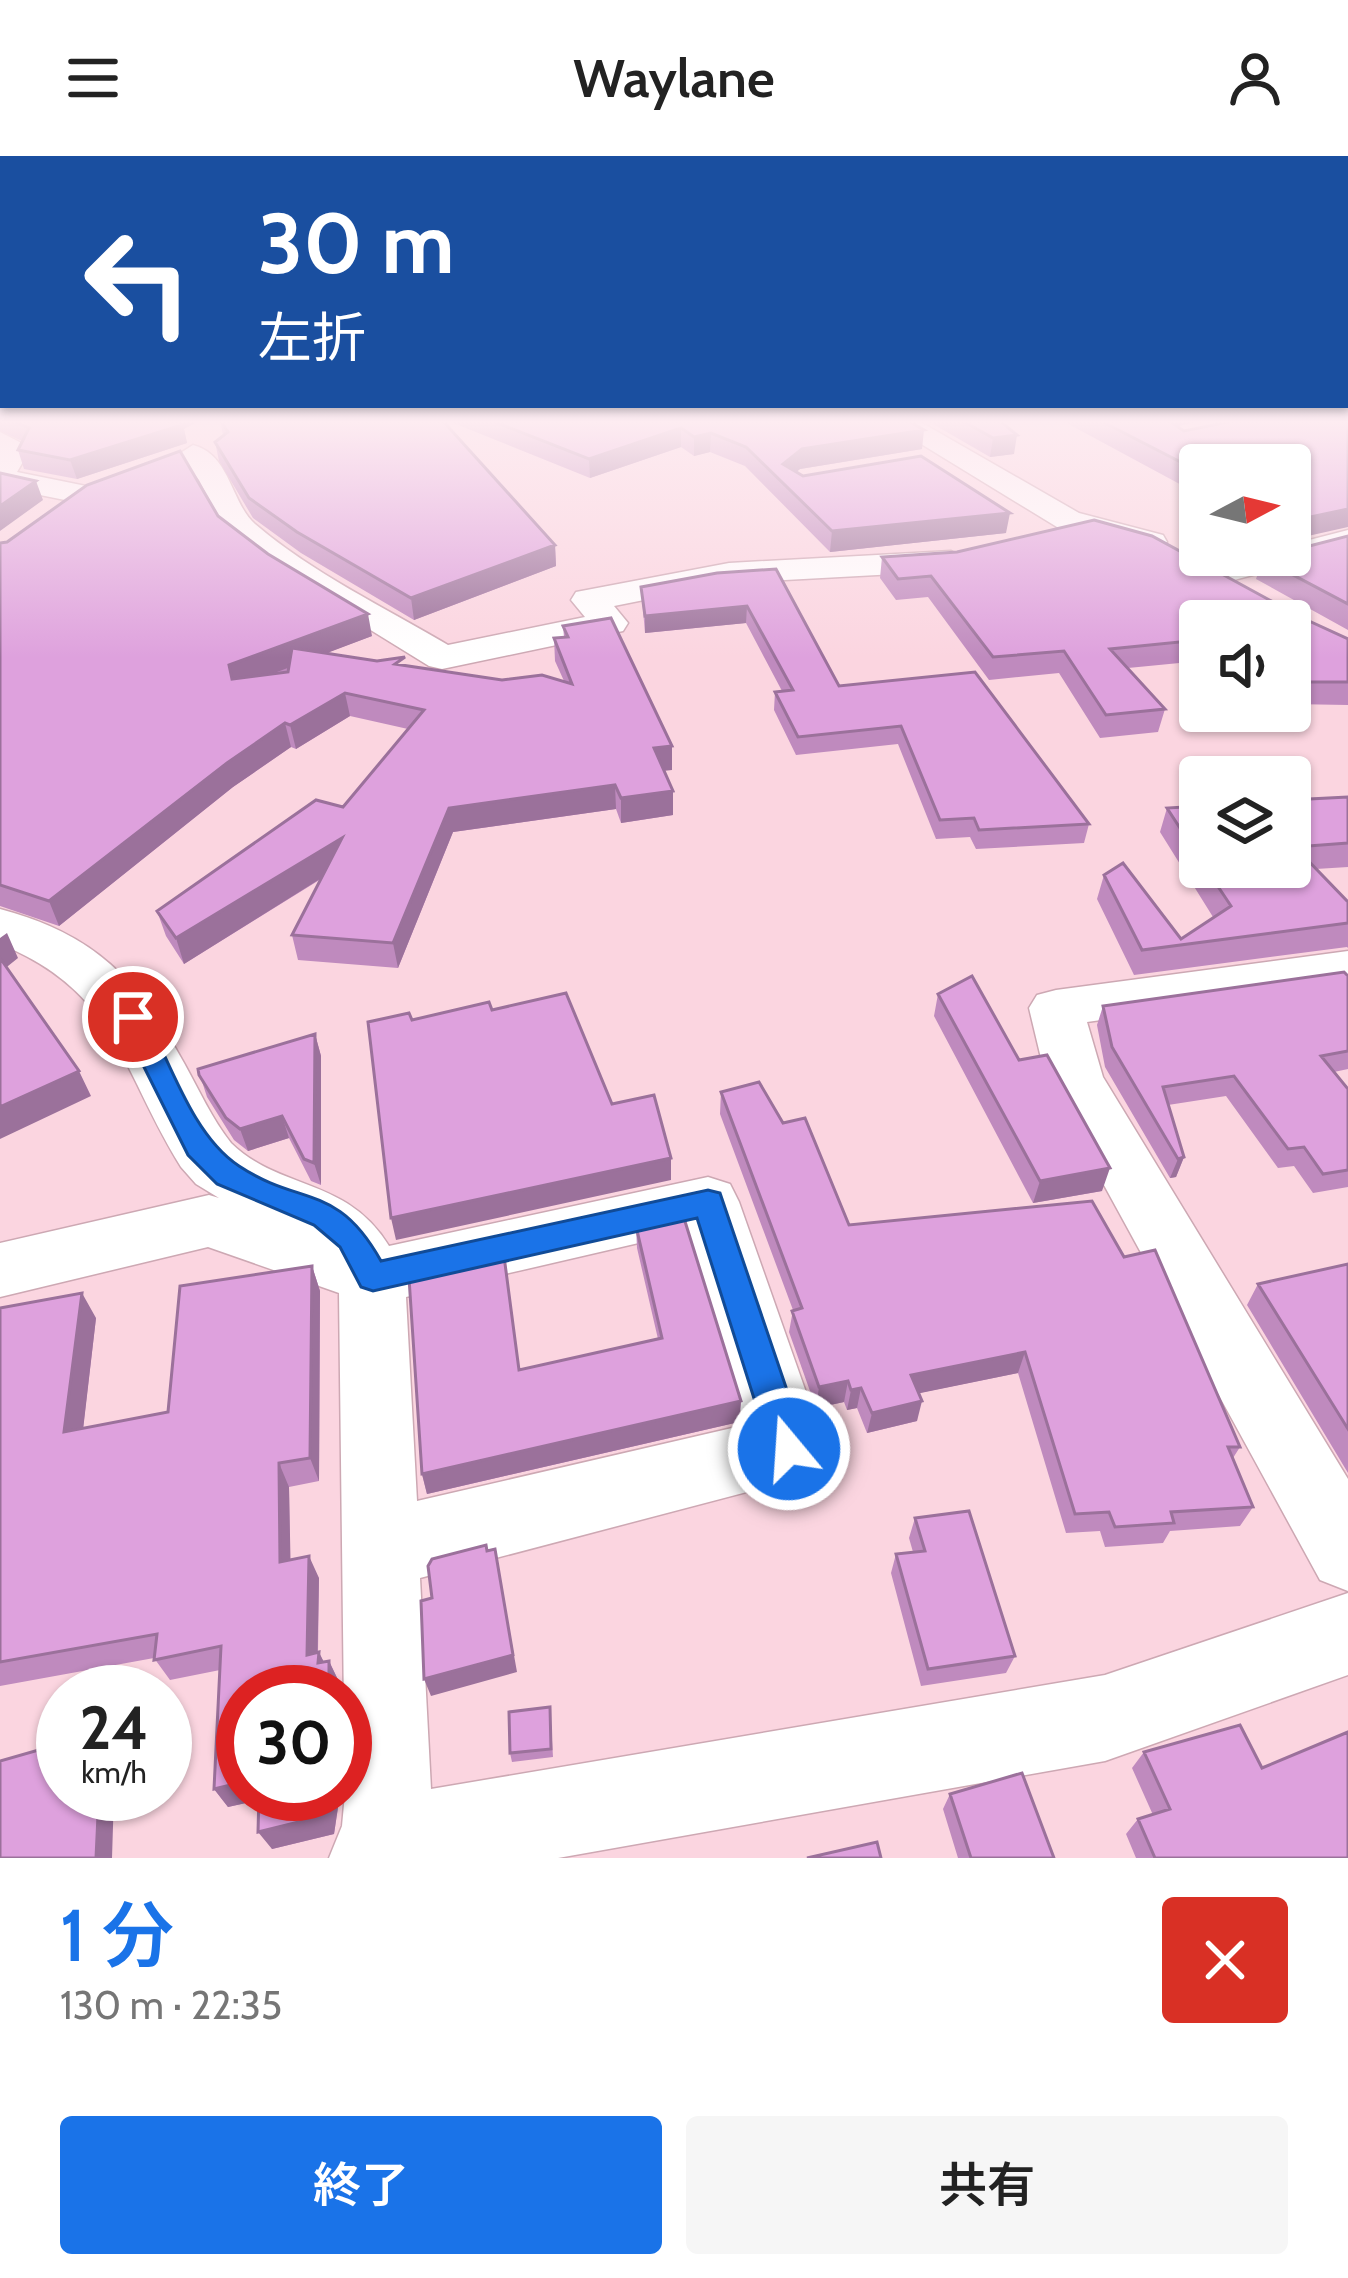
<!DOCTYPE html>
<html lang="ja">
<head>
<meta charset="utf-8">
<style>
	body { margin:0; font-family:Cabin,"Noto Sans JP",sans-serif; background:#f6f6f6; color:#222; height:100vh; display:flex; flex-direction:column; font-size:45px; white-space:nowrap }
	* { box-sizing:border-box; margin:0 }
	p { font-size:39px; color:#767676 }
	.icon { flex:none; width:66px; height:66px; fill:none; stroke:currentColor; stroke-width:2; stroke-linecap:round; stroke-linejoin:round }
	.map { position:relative; height:1702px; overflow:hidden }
	.sheet { display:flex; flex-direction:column; background:#fff; flex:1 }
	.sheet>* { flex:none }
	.banner { position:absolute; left:0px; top:0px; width:1350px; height:252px; box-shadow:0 3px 9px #0004; background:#1a4fa0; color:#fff; overflow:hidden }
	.needle { width:78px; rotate:83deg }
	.controls { position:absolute; left:1179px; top:288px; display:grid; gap:24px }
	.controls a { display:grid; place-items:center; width:132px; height:132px; border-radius:12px; background:#fff; box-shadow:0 3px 9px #0004; font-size:60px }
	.speed { position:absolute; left:36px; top:1509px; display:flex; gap:24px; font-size:60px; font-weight:700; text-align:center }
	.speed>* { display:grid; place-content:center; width:156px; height:156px; border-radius:50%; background:#fff; box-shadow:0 3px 9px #0004; line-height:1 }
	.speed small { font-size:30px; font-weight:400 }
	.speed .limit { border:18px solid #d22; background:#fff; color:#111 }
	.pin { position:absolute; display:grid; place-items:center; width:102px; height:102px; color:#fff; margin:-51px; border:6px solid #fff; border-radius:50%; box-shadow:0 3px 12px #0007 }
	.me { position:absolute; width:132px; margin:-66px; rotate:342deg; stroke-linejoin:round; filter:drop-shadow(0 0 9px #0008) }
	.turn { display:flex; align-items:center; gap:42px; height:252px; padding:0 60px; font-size:54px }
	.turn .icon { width:156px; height:156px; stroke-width:2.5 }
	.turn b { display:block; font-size:84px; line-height:102px }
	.round { display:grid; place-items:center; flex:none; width:126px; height:126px; border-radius:12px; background:#f6f6f6 }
	.head { display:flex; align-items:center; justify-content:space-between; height:204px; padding:0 60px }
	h1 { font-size:72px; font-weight:600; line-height:90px; color:#1a73e8 }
	.primary-button { display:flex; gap:24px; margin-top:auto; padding:24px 60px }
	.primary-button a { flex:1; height:138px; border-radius:12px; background:#1a73e8; color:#fff; font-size:48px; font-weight:600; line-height:138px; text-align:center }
	.primary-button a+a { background:#f6f6f6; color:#222 }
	header { display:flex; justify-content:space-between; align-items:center; height:156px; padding:0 60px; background:#fff; font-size:54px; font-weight:600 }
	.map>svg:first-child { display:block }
</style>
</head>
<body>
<header><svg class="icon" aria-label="menu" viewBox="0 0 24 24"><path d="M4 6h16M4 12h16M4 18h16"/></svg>Waylane<svg class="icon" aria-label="person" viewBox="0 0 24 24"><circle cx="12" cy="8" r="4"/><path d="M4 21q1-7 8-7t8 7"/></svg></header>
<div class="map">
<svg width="1348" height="1702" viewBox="0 0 1348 1702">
	<rect width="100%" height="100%" fill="#fbd5e0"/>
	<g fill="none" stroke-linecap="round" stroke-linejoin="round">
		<g stroke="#cda8b3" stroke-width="3">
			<path id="minor" d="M882 264H917L1079 357 1163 379 1167 386 1151 396 1057 371Z
				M0 276 31 292 17 316 91 331 95 338 91 345 80 347 0 331Z
				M193 289C230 298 231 347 255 368 312 417 384 451 448 489L585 461 571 444 576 436 729 407 951 395 968 405 951 415 729 427 614 450 628 467 623 475 442 513 429 510 275 415 226 377 199 324 179 298Z
				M1348 374V394L1219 428 1207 425 1202 418 1207 411 1252 399H1290V389Z
				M0 753C95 778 138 824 184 907 199 934 212 963 231 987 280 1035 347 1021 389 1090L708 1021 730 1028 739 1046 826 1293 815 1318 420 1422 431 1633 1105 1519 1348 1437V1519L1105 1605 558 1702H329L342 1670 345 1638 339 1137 208 1091 0 1141V1087L209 1039 219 1042 196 1028 181 1011C121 915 118 836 0 788ZM686 1076 745 1269 417 1345 406 1141Z
				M1348 795V829L1087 866 1103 921 1348 1323V1435L1320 1424 1046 923 1029 852 1037 839 1056 834Z"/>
		</g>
		<use href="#minor" fill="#fff" fill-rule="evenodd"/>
	</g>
	<path fill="#bf8abe" d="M0 264H200L184 273 187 287 77 323 24 313 18 294 22 285 0 275Z
		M220 264 555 389 556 410 414 464 301 397 253 362 219 305 215 286 223 279Z
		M446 264H907L922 293 800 313 796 316 803 320 1006 377 830 396 745 310 710 296 694 300 681 291 590 322Z
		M926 264H999L1014 298 990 301Z
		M1061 264H1204L1176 270 1184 275 1348 264 1290 384V309H1200V339Z
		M218 360 372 480 326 497 502 524 564 525 555 505 554 482 564 481 563 470 672 590V614H664L673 659 621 667 616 653 453 676 398 812 298 804 292 779 321 723 184 808 166 780 157 755 343 651 408 573 350 560 296 593 291 591 233 631 59 770 0 750V387Z
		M1199 368H1200V392L1193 389Z
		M1348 380V474L1256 423 1263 403Z
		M882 401 1296 459 1348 483V549L1290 548V465H1200V505L1128 512 1165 553 1158 576 1100 582 1059 517 989 524 928 441 896 444 880 422Z
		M717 417 839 530 1089 668 1084 687 976 693 970 681 936 683 898 588 796 599 774 554 775 536 782 535 746 467 645 477 641 431Z
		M1348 641V711L1316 713 1348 746V792L1347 791 1134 819 1097 743 1104 719 1181 783 1213 761 1160 676 1167 652 1200 650V711H1290V644Z
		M1348 820V913L1334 916 1348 933V1031L1313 1037 1294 1010 1278 1012 1226 940 1168 949 1184 1001 1176 1021 1170 1022 1105 911 1097 869 1103 850Z
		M938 838 1102 1035 1033 1047 934 860Z
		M315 878 321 900V1029L311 1025 289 982 248 995 234 984 207 941 198 913Z
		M721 936 783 967 849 1069 1124 1101 1240 1291 1233 1302 1253 1351 1240 1370 1170 1375 1163 1387 1105 1391 1100 1375 1066 1377 1018 1217 919 1237 917 1265 867 1277 857 1252 847 1254 844 1246 816 1252 789 1176 793 1154 720 958Z
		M636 1070 741 1245 739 1266 427 1338 422 1318 658 1183 637 1092Z
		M1348 1108V1317L1247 1149 1258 1128Z
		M312 1110 320 1135 319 1325 289 1331 290 1404 319 1422 318 1496 324 1506 329 1505 339 1526 340 1638 334 1678 272 1693 259 1644 228 1651 214 1633 220 1514 170 1524 154 1502 0 1530V1152L96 1162 83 1272 168 1256Z
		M915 1362 1015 1500 1006 1517 921 1530 891 1417 896 1398 913 1396 909 1382Z
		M550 1551 553 1601 512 1606 510 1597Z
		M1144 1596 1262 1612 1348 1702H1136L1126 1678 1138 1663 1153 1659 1132 1612Z
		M950 1638 1054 1702H958L943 1653Z"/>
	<path fill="#9b719b" d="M177 264H200L184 273 187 287 77 323 70 304Z
		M1168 264H1204L1170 272Z
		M681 272V291L590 322 589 303Z
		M924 274 922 293 800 313 782 328 783 308 802 293Z
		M711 277 710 296 694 300V281Z
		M1017 279 1014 298 990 301 993 282Z
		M36 325 43 344 0 375V350Z
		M1348 353V371L1290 384 1296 364Z
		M1010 357 1006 377 830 396 832 375Z
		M555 389 556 410 414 464 411 442Z
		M747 450 746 467 645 477V460Z
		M368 458 372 480 235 532 229 509Z
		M345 537 350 560 296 593 290 569Z
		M285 567 291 591 233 631 59 770 49 745 227 607Z
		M672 590V614L654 616V592Z
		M615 629 616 653 453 676 398 812 393 787 449 652Z
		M673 635V659L621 667V642Z
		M342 682 347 706 184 808 176 782Z
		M7 777 18 802 3 814 0 808V782Z
		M315 878 321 900V1029L314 1007Z
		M79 915 91 940 0 983V951Z
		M282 960 289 982 248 995 240 973Z
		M1184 1001 1176 1021 1170 1022 1178 1003Z
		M671 1002V1024L396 1084 391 1062Z
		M1110 1012 1102 1035 1033 1047 1040 1025Z
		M312 1110 320 1135 319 1325 310 1302Z
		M82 1137 96 1162 80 1300 64 1276Z
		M1025 1196 1018 1217 906 1240 911 1219Z
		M848 1225 844 1246 816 1252 819 1231Z
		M861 1232 857 1252 847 1254 851 1234Z
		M741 1245 739 1266 427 1338 422 1318Z
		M922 1245 917 1265 867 1277 872 1257Z
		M279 1307 289 1331 291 1428 280 1406Z
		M495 1393 517 1516 431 1540 424 1523Z
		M309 1400 319 1422 317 1520 307 1499Z
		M319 1496 329 1517V1505L339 1526V1536H329L318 1507Z
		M243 1626V1638H270L272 1641 228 1651 214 1633Z
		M99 1638H114L112 1702H96Z
		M327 1638H340L334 1678 272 1693 258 1676Z"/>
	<path fill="#dea1dd" stroke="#9b719b" stroke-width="3" d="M11 264H179L182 269 70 304 18 294 29 272Z
		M220 264H442L555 389 411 442 297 376 249 342 215 286 228 276Z
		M490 264H907L924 274 802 293 783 308 803 320 921 300 1010 357 832 375 746 291 711 277 694 281 681 272 589 303Z
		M961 264H999L1017 279 993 282Z
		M1099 264H1168L1184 275 1238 264H1348V353L1296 364 1292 374H1290V309H1200V316Z
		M180 295 218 360 268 398 368 458 229 509 232 523 288 516 292 492 377 505 405 501 395 508 502 524 542 519 572 528 554 482 568 481 563 470 611 462 672 590 654 592 673 635 621 642 615 629 449 652 393 787 292 779 342 682 176 782 157 755 316 644 343 651 424 554 345 537 290 569 285 567 227 607 49 745 0 729V387L7 386 87 329Z
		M0 317 36 325 0 350Z
		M1094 364 1152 380 1275 447 1293 448 1296 459 1348 483V526H1290V465H1200V484L1110 493 1165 553 1106 559 1064 495 993 501 931 420 898 423 882 401 957 396Z
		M1348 380V448L1263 403 1276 399H1290V395Z
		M776 413 839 530 975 516 1089 668 979 674 974 662 940 664 901 570 798 581 775 536 793 534 747 450 645 460 641 431 717 417Z
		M1348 641V687L1295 691 1348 746V767L1142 794 1104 719 1123 707 1181 783 1231 750 1205 711H1290V644Z
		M1200 650V703L1167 652Z
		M0 802 79 915 0 951Z
		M1344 816 1348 820V895L1321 900 1348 933V1014L1323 1018 1304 991 1288 993 1234 920 1163 931 1184 1001 1178 1003 1112 891 1103 850Z
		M972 820 1019 904 1047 899 1110 1012 1040 1025 938 838Z
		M566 837 612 948 654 939 671 1002 391 1062 368 866 409 857 412 864 489 846 492 854Z
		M315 878 314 1007 304 1003 282 960 240 973 226 962 199 919 198 913Z
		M759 926 783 967 805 962 849 1069 1092 1045 1124 1101 1155 1094 1240 1291H1228L1253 1351 1171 1356 1174 1367 1115 1371 1109 1356 1075 1358 1025 1196 911 1219 922 1245 872 1257 861 1232 851 1234 848 1225 819 1231 792 1155 802 1152 721 936Z
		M683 1059 741 1245 422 1318 409 1122 504 1100 519 1214 662 1182 636 1070Z
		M1348 1108V1273L1258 1128Z
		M312 1110 310 1302 279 1307 280 1406 309 1400 307 1499 319 1496 318 1507 329 1505V1536H243V1626L214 1633 221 1490 154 1504 157 1478 0 1506V1152L82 1137 64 1276 168 1256 180 1130Z
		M969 1355 1015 1500 928 1513 896 1398 925 1395 915 1362Z
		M486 1389 487 1395 495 1393 513 1499 424 1523 421 1445 432 1442 428 1410 432 1403Z
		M550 1551 551 1593 510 1597 509 1556Z
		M1240 1569 1262 1612 1348 1576V1702H1155L1138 1663 1170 1653 1144 1596Z
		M63 1587V1638H99L96 1702H0V1605Z
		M1022 1617 1054 1702H971L950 1638Z
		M259 1638H327L323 1660 258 1676Z
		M877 1686 881 1702H807Z"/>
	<linearGradient id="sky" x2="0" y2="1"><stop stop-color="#98b1ee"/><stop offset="0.53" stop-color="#fdecf1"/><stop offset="1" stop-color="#fdecf1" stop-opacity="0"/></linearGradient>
	<rect width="1348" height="502" fill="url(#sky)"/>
	<path fill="#1a73e8" stroke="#114b97" stroke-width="3" d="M133 852 146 861C171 908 193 980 239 1010 301 1051 337 1026 381 1105L708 1034 720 1037 807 1293 802 1305 789 1311 775 1305 770 1293 697 1062 373 1135 361 1131 340 1091 314 1069 217 1028 188 999 119 861Z"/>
</svg>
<div class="controls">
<a><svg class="needle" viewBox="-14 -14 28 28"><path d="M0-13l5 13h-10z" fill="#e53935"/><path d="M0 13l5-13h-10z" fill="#767676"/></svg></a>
<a><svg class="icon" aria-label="sound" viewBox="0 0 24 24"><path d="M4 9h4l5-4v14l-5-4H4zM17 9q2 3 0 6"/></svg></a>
<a><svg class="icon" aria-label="layers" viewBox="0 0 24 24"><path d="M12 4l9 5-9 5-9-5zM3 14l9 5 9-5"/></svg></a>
</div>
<div class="speed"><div>24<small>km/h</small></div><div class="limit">30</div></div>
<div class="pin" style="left:133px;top:861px;background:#d93025"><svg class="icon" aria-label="arrive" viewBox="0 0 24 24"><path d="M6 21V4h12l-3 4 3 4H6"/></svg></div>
<svg class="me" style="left:789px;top:1293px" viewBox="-20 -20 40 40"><circle r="17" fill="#1a73e8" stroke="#fff" stroke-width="3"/><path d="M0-11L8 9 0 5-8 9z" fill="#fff"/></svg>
<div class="banner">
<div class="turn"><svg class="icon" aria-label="left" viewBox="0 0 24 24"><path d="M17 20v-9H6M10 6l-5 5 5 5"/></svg><div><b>30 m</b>左折</div></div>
</div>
</div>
<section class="sheet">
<div class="head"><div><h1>1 分</h1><p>130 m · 22:35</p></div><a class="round" style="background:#d93025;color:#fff"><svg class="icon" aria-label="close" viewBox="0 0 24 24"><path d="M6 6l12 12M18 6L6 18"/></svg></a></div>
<div class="primary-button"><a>終了</a><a>共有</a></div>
</section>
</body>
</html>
